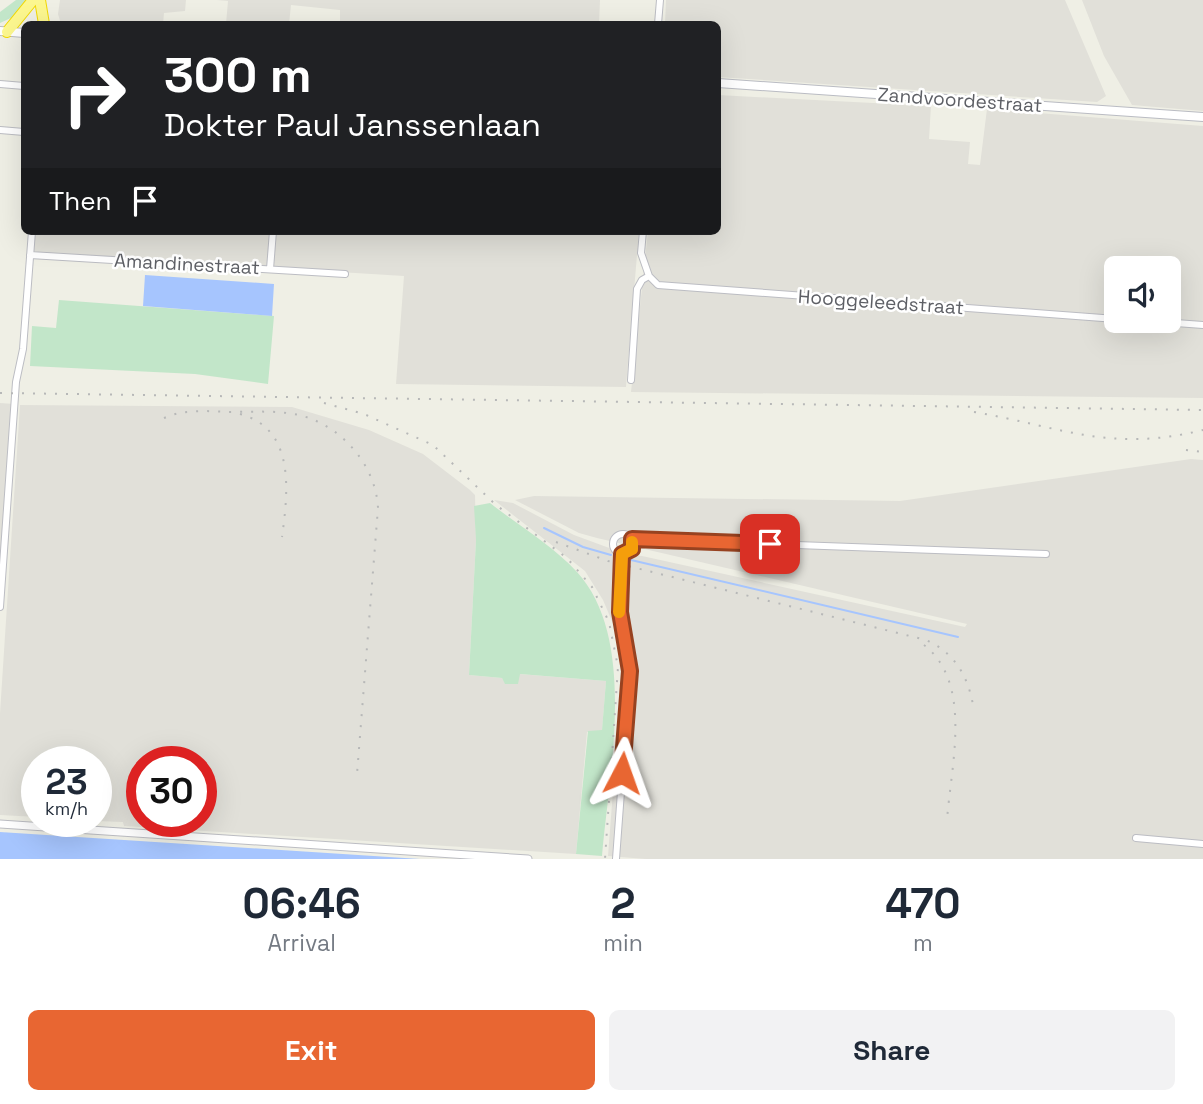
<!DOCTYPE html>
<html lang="en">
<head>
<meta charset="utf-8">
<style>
	body { margin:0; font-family:"Space Grotesk",sans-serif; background:#f2f2f3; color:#1f2937; height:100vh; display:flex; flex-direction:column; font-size:26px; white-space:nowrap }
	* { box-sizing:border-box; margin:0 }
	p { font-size:23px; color:#747a83 }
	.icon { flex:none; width:38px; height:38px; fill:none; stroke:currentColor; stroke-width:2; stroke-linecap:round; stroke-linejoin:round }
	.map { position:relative; height:859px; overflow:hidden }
	.drawer { display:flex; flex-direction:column; background:#fff; flex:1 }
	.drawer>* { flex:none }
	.hud { position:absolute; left:21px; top:21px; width:700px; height:214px; border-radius:10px; box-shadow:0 7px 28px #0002; background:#202124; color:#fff; overflow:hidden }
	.tools { position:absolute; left:1104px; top:256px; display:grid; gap:14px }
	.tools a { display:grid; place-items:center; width:77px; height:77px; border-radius:10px; background:#fff; box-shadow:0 7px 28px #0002; font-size:35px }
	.speed { position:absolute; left:21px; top:746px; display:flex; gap:14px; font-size:35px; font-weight:700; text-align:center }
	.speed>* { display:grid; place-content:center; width:91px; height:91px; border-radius:50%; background:#fff; box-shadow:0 7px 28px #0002; line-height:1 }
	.speed small { font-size:18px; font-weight:400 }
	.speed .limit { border:10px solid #d22; background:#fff; color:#111 }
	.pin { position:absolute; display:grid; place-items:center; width:60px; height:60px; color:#fff; margin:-30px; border-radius:14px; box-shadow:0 4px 10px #0006 }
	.me { position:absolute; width:77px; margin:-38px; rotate:4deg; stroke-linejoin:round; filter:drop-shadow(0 0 5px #0008) }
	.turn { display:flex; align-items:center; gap:24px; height:147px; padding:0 28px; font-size:32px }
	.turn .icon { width:91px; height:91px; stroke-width:2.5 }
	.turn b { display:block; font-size:49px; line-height:60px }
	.then { display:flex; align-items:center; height:66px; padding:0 28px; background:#0003; gap:14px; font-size:26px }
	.eta { display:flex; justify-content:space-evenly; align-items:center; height:119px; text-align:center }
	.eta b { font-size:42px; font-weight:800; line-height:49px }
	.action { display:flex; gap:14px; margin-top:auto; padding:14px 28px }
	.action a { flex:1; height:80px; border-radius:10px; background:#e86632; color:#fff; font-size:28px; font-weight:800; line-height:80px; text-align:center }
	.action a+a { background:#f2f2f3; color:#1f2937 }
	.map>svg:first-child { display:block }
</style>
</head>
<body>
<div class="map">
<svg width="1203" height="859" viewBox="0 0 1203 859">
	<rect width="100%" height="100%" fill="#efefe5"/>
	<path fill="#e1e0d9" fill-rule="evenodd" d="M60 0H186L185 11 164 13 163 24H61L58 14Z
		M217 0H600L599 24H340V10L291 5 289 24H226L228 1Z
		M666 0H1065L1106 96 1097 102 718 77V24H665Z
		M1082 0H1203V111L1132 105 1104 56Z
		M718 95 931 106 929 139 970 142 968 164 980 165 987 109 1203 126V398L631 392 648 231H718ZM1116 268H1169V320H1116Z
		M35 231H639L626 387 396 384 404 276 33 253Z
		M0 403 14 404 0 557Z
		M20 405 292 407 369 430 423 454 470 490 475 495 476 540 469 675 502 678 505 683 517 684 519 674 606 681 602 731 587 732 576 854 124 826 123 822 96 821V761H37V817L0 815V713ZM142 761H201V821H142Z
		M1191 459 1203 460V859H646L608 856 622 673 614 626 603 600 585 571 494 500 513 503 574 535 612 549 619 562 625 563 629 555 642 556 965 627 967 624 597 538 579 533 515 500 534 496 900 501Z"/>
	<path fill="#c2e6c9" d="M16 0H29L13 17 0 23V12Z
		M59 300 274 316 268 384 195 374 30 366 32 326 56 328Z
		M490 503C519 526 552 545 577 572 638 639 609 772 602 856L576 854 588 731 602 730 606 681 520 674 518 684H505L502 678 469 675 476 540 474 506Z"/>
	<path fill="#a6c5fe" d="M145 275 274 284 272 316 143 306Z
		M0 832 420 859H0Z"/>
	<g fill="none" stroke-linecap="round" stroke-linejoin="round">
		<path stroke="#a6c5fe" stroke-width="2" d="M544 528 583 547 611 555
			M631 560 958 637"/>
		<g stroke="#bcbdc3" stroke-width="8">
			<path id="minor" d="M658 24 660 0
				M0 84 24 86
				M0 130 24 132
				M30 255 345 274
				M270 269 273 231
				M649 276 658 285 1116 319
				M1135 320 1203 325
				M631 380 637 289 642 280 649 276 641 253 643 231
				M613 544a10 10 0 1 1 20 0a10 10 0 1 1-20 0Z
				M632 539 1046 554
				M0 607 16 382 23 349 32 231
				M1136 838 1203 844
				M616 859 630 671 619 612 623 554"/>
		</g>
		<g stroke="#bcbdc3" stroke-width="9">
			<path id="tertiary" d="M0 824 528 859"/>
		</g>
		<g stroke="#babcc3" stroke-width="10">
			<path id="secondary" d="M0 31 24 33
				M718 83 1203 117"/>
		</g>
		<g stroke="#f1d803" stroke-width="12">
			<path id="motorway" d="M40 0 44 24
				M7 32 33 0"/>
		</g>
		<use href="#minor" stroke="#fff" stroke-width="6"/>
		<use href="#tertiary" stroke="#fff" stroke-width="7"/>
		<use href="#secondary" stroke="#fff" stroke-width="8"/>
		<use href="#motorway" stroke="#fcf78f" stroke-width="10"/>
		<path stroke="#b7b8b8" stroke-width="2" stroke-dasharray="2 9" stroke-linecap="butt" d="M0 393 1203 410
			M324 403 364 414 433 445 496 505 567 558 592 587 609 622 618 667 605 859
			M974 412C1062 427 1110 453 1203 430
			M240 414C296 429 288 492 282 537
			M164 418C184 409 207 411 228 412 252 412 276 410 299 415 341 425 376 465 378 508L357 774
			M1186 450 1203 452
			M556 542 608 561 926 640C954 652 968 676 973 705
			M924 645C973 683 951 765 947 820"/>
	</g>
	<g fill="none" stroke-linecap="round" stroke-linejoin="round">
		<g stroke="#974220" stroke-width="18">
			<path id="route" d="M622 773 630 671 620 612 622 554 632 549V539L770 544"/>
		</g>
		<use href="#route" stroke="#e86632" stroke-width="12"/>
		<path stroke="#f59e0b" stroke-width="12" d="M619 612 622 554 632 549V542"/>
	</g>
	<g text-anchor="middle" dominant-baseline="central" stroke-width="5" stroke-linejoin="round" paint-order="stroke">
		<g font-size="19" fill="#5d5f65" stroke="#fff">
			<text transform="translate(960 100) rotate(4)">Zandvoordestraat</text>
			<text transform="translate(187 264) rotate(3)">Amandinestraat</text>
			<text transform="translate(881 302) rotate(4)">Hooggeleedstraat</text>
		</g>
	</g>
</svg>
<div class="tools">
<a><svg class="icon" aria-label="sound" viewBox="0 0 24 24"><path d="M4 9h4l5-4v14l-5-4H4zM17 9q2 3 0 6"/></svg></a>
</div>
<div class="speed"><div>23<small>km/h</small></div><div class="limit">30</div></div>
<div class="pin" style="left:770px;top:544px;background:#d93025"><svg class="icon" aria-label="arrive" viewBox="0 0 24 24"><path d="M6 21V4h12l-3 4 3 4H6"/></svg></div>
<svg class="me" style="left:622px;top:773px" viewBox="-20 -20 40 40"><path d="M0-17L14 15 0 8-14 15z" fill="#e86632" stroke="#fff" stroke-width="4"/></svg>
<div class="hud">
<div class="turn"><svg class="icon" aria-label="right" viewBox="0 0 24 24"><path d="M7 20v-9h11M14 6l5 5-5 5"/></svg><div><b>300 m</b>Dokter Paul Janssenlaan</div></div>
<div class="then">Then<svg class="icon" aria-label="arrive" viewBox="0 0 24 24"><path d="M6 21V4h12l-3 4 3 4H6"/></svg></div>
</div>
</div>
<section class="drawer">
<div class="eta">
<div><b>06:46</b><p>Arrival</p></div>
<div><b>2</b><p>min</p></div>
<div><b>470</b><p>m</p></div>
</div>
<div class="action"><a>Exit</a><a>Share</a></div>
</section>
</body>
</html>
